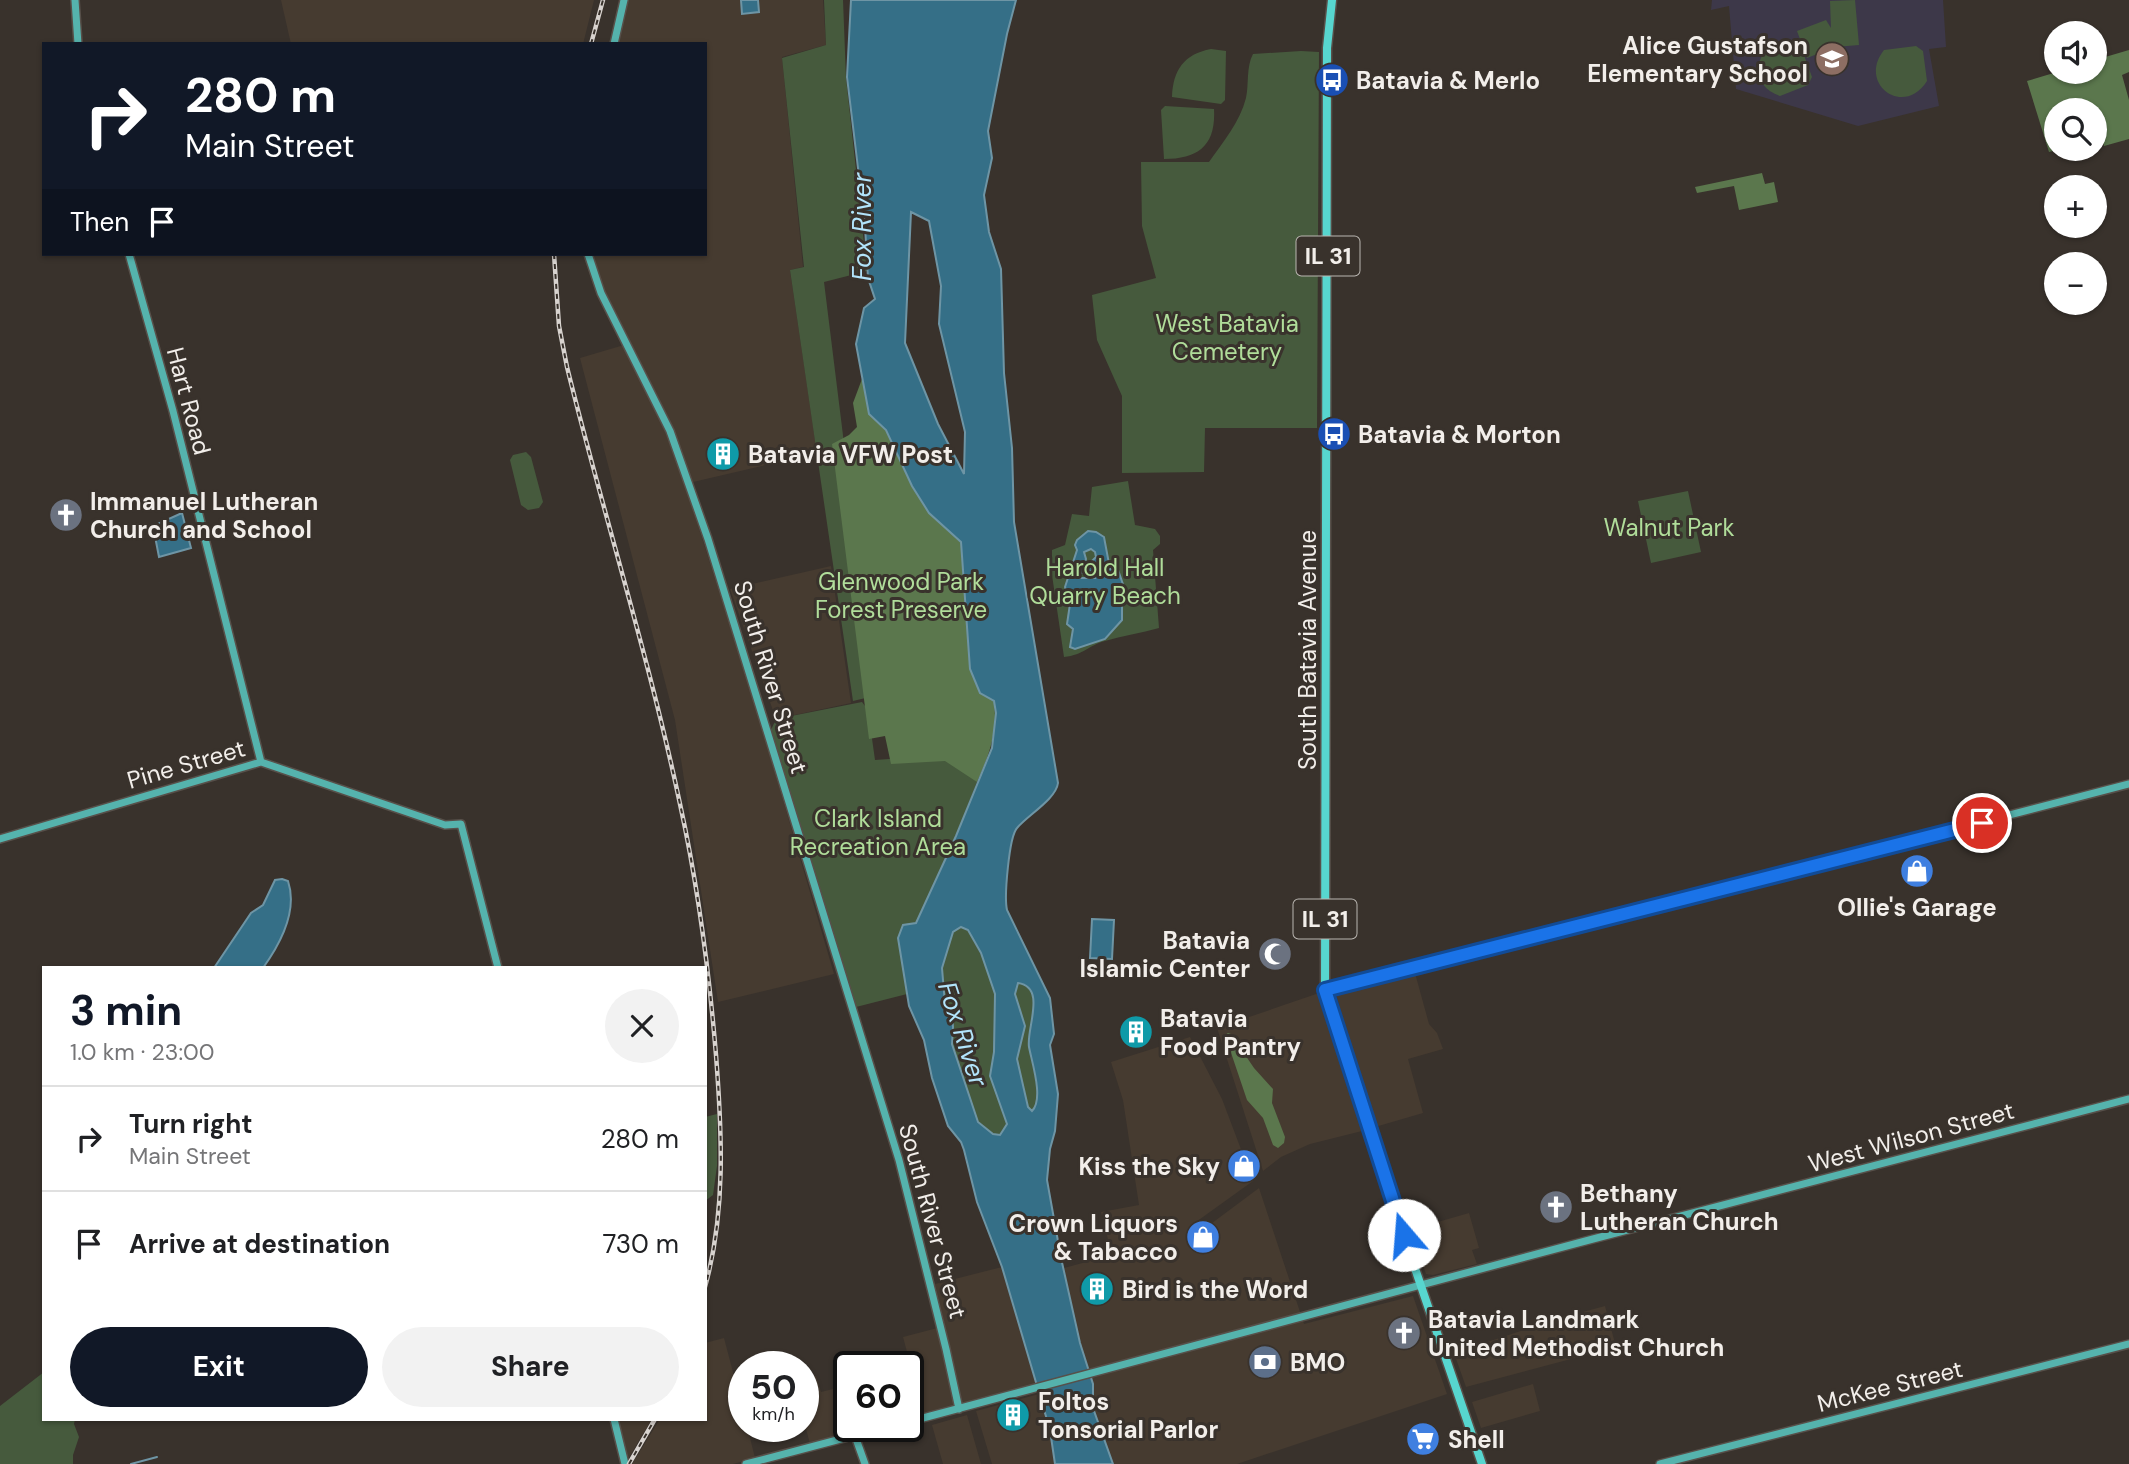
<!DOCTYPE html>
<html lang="en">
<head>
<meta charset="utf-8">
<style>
	body { margin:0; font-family:"DM Sans",sans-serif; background:#f2f2f2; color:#202124; height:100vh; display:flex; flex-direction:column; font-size:26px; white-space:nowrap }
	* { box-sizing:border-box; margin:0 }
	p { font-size:23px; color:#757577 }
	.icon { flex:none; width:38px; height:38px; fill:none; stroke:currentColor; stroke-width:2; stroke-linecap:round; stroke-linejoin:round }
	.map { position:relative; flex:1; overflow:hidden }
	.panel { position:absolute; left:42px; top:966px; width:665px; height:455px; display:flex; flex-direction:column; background:#fff; border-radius:0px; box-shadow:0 2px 5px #0004 }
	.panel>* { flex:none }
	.top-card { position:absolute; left:42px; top:42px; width:665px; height:214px; border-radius:0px; box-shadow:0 2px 5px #0004; background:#111827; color:#fff; overflow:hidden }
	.tools { position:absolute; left:2044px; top:21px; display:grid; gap:14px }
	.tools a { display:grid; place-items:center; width:63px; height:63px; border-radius:50%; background:#fff; box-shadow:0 2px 5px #0004; font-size:35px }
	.speed { position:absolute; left:728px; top:1351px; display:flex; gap:14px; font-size:35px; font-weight:700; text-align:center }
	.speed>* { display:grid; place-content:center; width:91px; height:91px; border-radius:50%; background:#fff; box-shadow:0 2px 5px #0004; line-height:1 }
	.speed small { font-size:18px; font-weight:400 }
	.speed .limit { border:4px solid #111; border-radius:10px; background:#fff; color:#111 }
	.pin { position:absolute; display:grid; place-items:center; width:60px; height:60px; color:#fff; margin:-30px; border:4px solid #fff; border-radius:50%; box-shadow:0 2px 7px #0007 }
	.me { position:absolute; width:77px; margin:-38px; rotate:342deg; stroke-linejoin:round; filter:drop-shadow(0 0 5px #0008) }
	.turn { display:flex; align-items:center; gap:24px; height:147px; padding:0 28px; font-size:32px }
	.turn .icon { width:91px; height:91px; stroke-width:2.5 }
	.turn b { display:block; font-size:49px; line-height:60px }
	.then { display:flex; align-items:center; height:66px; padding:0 28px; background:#0003; gap:14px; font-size:26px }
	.round { display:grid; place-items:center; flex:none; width:74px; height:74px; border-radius:37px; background:#f2f2f2 }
	.summary { display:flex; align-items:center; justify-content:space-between; height:119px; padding:0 28px }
	h1 { font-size:42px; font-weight:700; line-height:52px; color:#111827 }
	.primary-button { display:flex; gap:14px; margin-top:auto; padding:14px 28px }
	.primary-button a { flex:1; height:80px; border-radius:42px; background:#111827; color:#fff; font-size:28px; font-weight:700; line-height:80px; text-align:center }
	.primary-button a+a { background:#f2f2f2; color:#202124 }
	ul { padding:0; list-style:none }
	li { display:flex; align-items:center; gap:21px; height:105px; padding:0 28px; border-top:2px solid #e0e0e0 }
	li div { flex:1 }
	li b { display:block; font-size:26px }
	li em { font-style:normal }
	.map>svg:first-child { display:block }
</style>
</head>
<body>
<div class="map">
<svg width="2129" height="1464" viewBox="0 0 2129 1464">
	<rect width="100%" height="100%" fill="#39322c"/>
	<path fill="#463b30" d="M281 0H594L583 44H291Z
		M627 0H823L826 45 782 57 803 267 790 270 817 453 693 482 673 432 645 372 602 288 591 254H705V44H616Z
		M624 345 651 397 680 469 754 701 834 974 718 1002 675 720 580 358Z
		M831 566 851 703 776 719 730 589Z
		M1415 973 1429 1024 1437 1033 1443 1049 1408 1059 1423 1113 1375 1127 1335 991Z
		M1322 992 1366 1130 1310 1144 1281 1157 1263 1171 1217 1028Z
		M1190 1037 1222 1099 1253 1181 1189 1227 1196 1235 1259 1188 1304 1324 1413 1296 1447 1394 1237 1464H1113L1093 1408V1384L1080 1343 1064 1268 1112 1255 1101 1212 1139 1205 1123 1100 1111 1062Z
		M1469 1213 1479 1248 1472 1250 1477 1264 1433 1275 1426 1274 1410 1230Z
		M1002 1267 1036 1384 908 1418V1367H895L910 1363 903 1337 945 1326 935 1284Z
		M1605 1306 1616 1347 1466 1387 1454 1353 1557 1319Z
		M724 1338 744 1414V1426H747L755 1458 733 1464H632L660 1419H705V1343Z
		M816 1376 821 1392 849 1385V1426H879L810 1444 803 1417V1379Z
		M1533 1384 1540 1411 1481 1428 1472 1402Z
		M1039 1394 1051 1430 1055 1464H992L976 1411Z
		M967 1415 981 1464H943L932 1425Z
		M618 1419H652L628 1459Z"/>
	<path fill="#3d3849" d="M1712 0H1943L1946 47 1929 49 1939 106 1858 126 1736 89 1729 6 1711 10Z"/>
	<path fill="#465a3d" d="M824 0H843L846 78 867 271 824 282 855 532 970 673 853 701 790 270 804 267 782 58 826 45Z
		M1855 0 1859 45 1835 47 1807 58 1797 31 1826 20 1831 28 1830 1Z
		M1785 42 1801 47 1812 77 1808 85 1780 96C1748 85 1752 48 1785 42Z
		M1916 46 1923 51 1927 81C1904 118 1857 84 1884 50Z
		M1211 49 1226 51 1225 100 1221 104 1172 97C1173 70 1184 54 1211 49Z
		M1301 51 1319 52 1317 428H1205L1204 472 1122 473V396L1097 340 1092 295 1156 278 1142 226 1141 162H1209C1223 142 1240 122 1246 98 1249 84 1246 67 1253 54Z
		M1165 106 1214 109C1216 145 1199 159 1164 159L1161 110Z
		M526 452 531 457 543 502 539 508 528 510 521 505 510 460 513 455Z
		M1128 481 1135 525 1155 529 1160 536V544L1153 550 1159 628C1141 633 1122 636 1105 641 1089 645 1084 655 1064 657L1052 575V550L1065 545 1072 514 1089 516 1092 487Z
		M1688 491 1701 552 1651 563 1638 501Z
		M862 702 868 710 875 760 932 756 962 765 977 782 956 836 916 923 903 969 907 994 856 1007 771 730 776 719Z
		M961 927H966L986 964 995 994 994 1052 990 1076 1007 1124 1000 1135 993 1134 978 1122 952 1044 953 1027 952 1015 945 1004 942 968 953 932Z
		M1018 983C1047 987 1026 1029 1029 1047 1031 1063 1044 1099 1032 1111L1028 1107 1017 1059 1025 1026 1015 994Z
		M717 1114V1166L713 1195 705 1201V1117Z
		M44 1372V1419H75L74 1424 79 1437 73 1455V1464H0V1406Z"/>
	<path fill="#5b774d" d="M2129 50V72L2122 75 2129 100V139L2104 146 2091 104 2069 110H2056V149H2061L2049 152 2027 81 2057 72H2095V60Z
		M1762 173 1765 184 1774 182 1778 202 1739 210 1734 186 1697 193 1695 187Z
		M862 379 870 414 886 430 912 486 929 513 961 542 980 693 994 701C998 731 989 756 977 782L945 761 891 764 885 736 869 739 832 444 849 435 857 427 853 403Z
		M1228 1033 1231 1034 1254 1068 1273 1089 1272 1103 1285 1137 1284 1143 1278 1148 1273 1145 1263 1118 1247 1100 1225 1035Z"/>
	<path fill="#356f87" stroke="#6e95a5" stroke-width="2" fill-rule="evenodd" d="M741 0H758L759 12 742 14Z
		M851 0H1016L1007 34 988 131 992 158 984 195 989 232 1001 269 1004 373 1012 448 1014 522 1058 783C1056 799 1028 815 1017 828 1009 837 1004 897 1007 910L1050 998 1054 1034 1050 1045 1058 1094 1055 1131 1050 1149 1047 1180 1061 1258 1080 1343 1093 1384V1408L1113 1464H1055L1050 1430 1002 1267 977 1202 964 1150 961 1142 948 1126 932 1078 924 1040 909 1006 898 938 903 925 916 923 956 836 992 748 996 713 994 701 980 693 970 669 961 542 929 513 912 486 886 430 869 414 856 344 864 308 875 299 868 278 865 226 847 77ZM911 212 929 221 941 286 939 324 965 432 964 474 938 424 905 343ZM961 927 968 930 981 953 995 994 994 1052 990 1076 1007 1124 1000 1135 993 1134 978 1122 952 1044 953 1027 952 1015 945 1004 942 968 953 932ZM1018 983C1047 987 1026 1029 1029 1047 1032 1063 1044 1099 1032 1111L1028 1107 1017 1059 1025 1026 1015 994Z
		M182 513 191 548 159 557 153 526Z
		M1088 531 1096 532 1104 537 1110 569 1118 570 1126 593 1122 597V620L1105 639 1075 649 1070 647 1073 629 1067 624 1070 604 1065 587 1077 550 1075 545 1077 540ZM1091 549 1095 552 1096 557 1087 566 1089 571 1094 573 1095 578H1077L1076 573H1082L1086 559 1084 552Z
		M282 879 288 881C298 911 281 943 263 968H214L251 913 263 905 275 880Z
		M1092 919 1114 920 1112 959 1090 958Z"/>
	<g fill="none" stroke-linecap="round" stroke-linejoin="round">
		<path stroke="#6e95a5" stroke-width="2" d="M131 1464 157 1457"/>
		<g stroke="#57504a" stroke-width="10">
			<path id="secondary" d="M75 0 78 44
				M614 44 624 0
				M129 254 173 411 261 762
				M588 254 601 293 670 431 708 539 899 1160 946 1349 959 1409
				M0 839 261 762 445 825 461 824 498 968
				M1325 990 1650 908 2129 784
				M614 1419 625 1464
				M908 1422 1593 1239 2129 1099
				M855 1436 865 1464
				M746 1464 890 1426
				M1660 1464 2129 1344"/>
		</g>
		<g stroke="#57504a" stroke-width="11">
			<path id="primary" d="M1332 0 1327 48 1325 990 1396 1213 1482 1464"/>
		</g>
		<use href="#secondary" stroke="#55b3ad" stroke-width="7"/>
		<use href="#primary" stroke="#57d6cf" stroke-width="8"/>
		<g stroke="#d8d3cf" stroke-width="4.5">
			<path id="rail" d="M591 44 603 0
				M554 254 559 326 567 367C603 513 649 657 680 804 698 886 709 971 716 1055 722 1133 726 1212 705 1287
				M629 1464 655 1419"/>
		</g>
		<use href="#rail" stroke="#39322c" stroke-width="2" stroke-dasharray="5" stroke-linecap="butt"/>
	</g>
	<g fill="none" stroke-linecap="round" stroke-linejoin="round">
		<g stroke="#114b97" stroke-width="18">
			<path id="route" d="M1404 1235 1325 990 1982 823"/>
		</g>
		<use href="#route" stroke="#1a73e8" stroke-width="12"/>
	</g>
	<defs>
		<g id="school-disc" transform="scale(1.75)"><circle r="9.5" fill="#8d6e63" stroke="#39322c"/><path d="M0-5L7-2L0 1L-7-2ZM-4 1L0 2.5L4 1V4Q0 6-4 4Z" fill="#fff"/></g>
		<g id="bus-disc" transform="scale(1.75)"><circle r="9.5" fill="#1a4fb4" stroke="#39322c"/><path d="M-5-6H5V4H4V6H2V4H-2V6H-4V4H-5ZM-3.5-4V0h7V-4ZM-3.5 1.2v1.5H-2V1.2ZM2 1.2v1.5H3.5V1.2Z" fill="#fff"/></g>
		<g id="building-disc" transform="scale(1.75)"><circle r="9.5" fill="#0f9aa8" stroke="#39322c"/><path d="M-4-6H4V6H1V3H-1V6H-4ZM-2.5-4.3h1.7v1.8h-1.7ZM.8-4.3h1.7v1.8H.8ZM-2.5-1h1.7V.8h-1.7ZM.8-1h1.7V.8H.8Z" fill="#fff"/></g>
		<g id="church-disc" transform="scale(1.75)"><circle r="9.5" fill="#6b7280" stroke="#39322c"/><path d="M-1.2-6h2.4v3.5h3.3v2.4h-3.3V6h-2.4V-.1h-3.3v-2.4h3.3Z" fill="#fff"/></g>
		<g id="shop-disc" transform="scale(1.75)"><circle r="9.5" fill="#3f7fe0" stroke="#39322c"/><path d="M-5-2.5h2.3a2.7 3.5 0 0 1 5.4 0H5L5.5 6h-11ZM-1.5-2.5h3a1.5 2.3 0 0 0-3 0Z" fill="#fff"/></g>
		<g id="mosque-disc" transform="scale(1.75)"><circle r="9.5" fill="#6b7280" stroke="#39322c"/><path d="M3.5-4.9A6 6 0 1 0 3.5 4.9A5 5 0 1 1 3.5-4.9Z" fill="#fff"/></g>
		<g id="bank-disc" transform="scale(1.75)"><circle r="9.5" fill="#5c6f8a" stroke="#39322c"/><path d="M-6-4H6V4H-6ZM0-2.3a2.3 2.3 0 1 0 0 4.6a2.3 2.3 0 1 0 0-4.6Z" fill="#fff"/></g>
		<g id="supermarket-disc" transform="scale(1.75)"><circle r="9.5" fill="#3f7fe0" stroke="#39322c"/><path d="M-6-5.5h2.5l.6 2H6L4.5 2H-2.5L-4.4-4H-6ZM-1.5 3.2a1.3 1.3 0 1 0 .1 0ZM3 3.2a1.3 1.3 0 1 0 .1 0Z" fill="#fff"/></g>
	</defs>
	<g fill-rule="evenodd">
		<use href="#school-disc" x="1832" y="59"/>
		<use href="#bus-disc" x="1332" y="80"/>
		<use href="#bus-disc" x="1334" y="434"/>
		<use href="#building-disc" x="723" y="454"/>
		<use href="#church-disc" x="66" y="515"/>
		<use href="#shop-disc" x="1917" y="871"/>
		<use href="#mosque-disc" x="1275" y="954"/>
		<use href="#building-disc" x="1136" y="1032"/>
		<use href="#shop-disc" x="1244" y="1166"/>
		<use href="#church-disc" x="1556" y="1207"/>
		<use href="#shop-disc" x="1203" y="1237"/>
		<use href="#building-disc" x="1097" y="1289"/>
		<use href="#church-disc" x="1404" y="1333"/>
		<use href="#bank-disc" x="1265" y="1362"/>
		<use href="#building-disc" x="1013" y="1415"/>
		<use href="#supermarket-disc" x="1423" y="1439"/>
	</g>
	<g text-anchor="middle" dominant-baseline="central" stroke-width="6" stroke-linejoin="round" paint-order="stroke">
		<g fill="#39322c" stroke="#bab6b1" stroke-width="2">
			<rect x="1296.5" y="236.5" width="63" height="39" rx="5"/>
			<rect x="1293.5" y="899.5" width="63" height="39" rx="5"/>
		</g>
		<g font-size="23" font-weight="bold" fill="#f2eeea">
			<text x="1328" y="256">IL 31</text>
			<text x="1325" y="919">IL 31</text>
		</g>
		<g font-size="24" font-weight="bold" fill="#f2eeea" stroke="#39322c" text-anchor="start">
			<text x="1808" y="45" text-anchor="end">Alice Gustafson<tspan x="1808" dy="28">Elementary School</tspan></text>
			<text x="1356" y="80">Batavia &amp; Merlo</text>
			<text x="1358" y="434">Batavia &amp; Morton</text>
			<text x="748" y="454">Batavia VFW Post</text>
			<text x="90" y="501">Immanuel Lutheran<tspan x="90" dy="28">Church and School</tspan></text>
			<text x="1917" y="907" text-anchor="middle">Ollie's Garage</text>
			<text x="1250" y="940" text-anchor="end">Batavia<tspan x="1250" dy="28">Islamic Center</tspan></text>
			<text x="1160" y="1018">Batavia<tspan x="1160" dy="28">Food Pantry</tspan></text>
			<text x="1220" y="1166" text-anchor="end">Kiss the Sky</text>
			<text x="1580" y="1193">Bethany<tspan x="1580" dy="28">Lutheran Church</tspan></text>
			<text x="1178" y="1223" text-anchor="end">Crown Liquors<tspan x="1178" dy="28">&amp; Tabacco</tspan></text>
			<text x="1122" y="1289">Bird is the Word</text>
			<text x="1428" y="1319">Batavia Landmark<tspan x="1428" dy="28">United Methodist Church</tspan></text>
			<text x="1290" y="1362">BMO</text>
			<text x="1038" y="1401">Foltos<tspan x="1038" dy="28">Tonsorial Parlor</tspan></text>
			<text x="1448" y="1439">Shell</text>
		</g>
		<g font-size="24" fill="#b0dd9a" stroke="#39322c">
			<text x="1227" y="323">West Batavia<tspan x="1227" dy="28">Cemetery</tspan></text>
			<text x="1669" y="527">Walnut Park</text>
			<text x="1105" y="567">Harold Hall<tspan x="1105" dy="28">Quarry Beach</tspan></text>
			<text x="901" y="581">Glenwood Park<tspan x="901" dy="28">Forest Preserve</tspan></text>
			<text x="878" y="818">Clark Island<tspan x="878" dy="28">Recreation Area</tspan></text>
		</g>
		<g font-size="24" fill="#f2eeea" stroke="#39322c">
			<text transform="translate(189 401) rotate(75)">Hart Road</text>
			<text transform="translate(1307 650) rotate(-90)">South Batavia Avenue</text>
			<text transform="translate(771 677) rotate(73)">South River Street</text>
			<text transform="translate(186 764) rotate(-16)">Pine Street</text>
			<text transform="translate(1911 1137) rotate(-15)">West Wilson Street</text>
			<text transform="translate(933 1221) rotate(75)">South River Street</text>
			<text transform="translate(1890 1386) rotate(-14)">McKee Street</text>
		</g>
		<g font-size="26" font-style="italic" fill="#b2e4fb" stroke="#39322c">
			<text transform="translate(862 227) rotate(-90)">Fox River</text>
			<text transform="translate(963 1034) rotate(72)">Fox River</text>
		</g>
	</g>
</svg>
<div class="tools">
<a><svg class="icon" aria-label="sound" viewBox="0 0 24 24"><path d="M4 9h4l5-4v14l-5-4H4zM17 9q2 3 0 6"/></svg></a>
<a><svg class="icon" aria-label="search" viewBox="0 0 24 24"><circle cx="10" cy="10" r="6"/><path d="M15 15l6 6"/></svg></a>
<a>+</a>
<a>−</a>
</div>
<div class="speed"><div>50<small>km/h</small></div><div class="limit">60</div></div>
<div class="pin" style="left:1982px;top:823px;background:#d93025"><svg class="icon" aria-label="arrive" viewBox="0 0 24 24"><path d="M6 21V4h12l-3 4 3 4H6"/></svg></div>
<svg class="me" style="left:1404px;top:1235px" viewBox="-20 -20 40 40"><circle r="19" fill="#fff"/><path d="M0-13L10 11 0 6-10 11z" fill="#1a73e8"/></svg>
<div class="top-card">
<div class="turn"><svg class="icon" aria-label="right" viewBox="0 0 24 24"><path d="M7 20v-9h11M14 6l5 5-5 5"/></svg><div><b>280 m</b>Main Street</div></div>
<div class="then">Then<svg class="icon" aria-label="arrive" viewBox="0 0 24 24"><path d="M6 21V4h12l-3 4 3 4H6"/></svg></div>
</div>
<section class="panel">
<div class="summary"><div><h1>3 min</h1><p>1.0 km · 23:00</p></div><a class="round"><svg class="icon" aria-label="close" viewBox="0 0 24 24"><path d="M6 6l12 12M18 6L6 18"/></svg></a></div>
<ul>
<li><svg class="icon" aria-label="right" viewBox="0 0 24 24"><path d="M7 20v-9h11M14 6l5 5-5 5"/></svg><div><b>Turn right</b><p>Main Street</p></div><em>280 m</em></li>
<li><svg class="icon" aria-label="arrive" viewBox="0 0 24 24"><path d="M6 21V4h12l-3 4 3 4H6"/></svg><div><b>Arrive at destination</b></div><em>730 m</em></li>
</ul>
<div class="primary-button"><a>Exit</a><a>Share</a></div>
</section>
</div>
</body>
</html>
